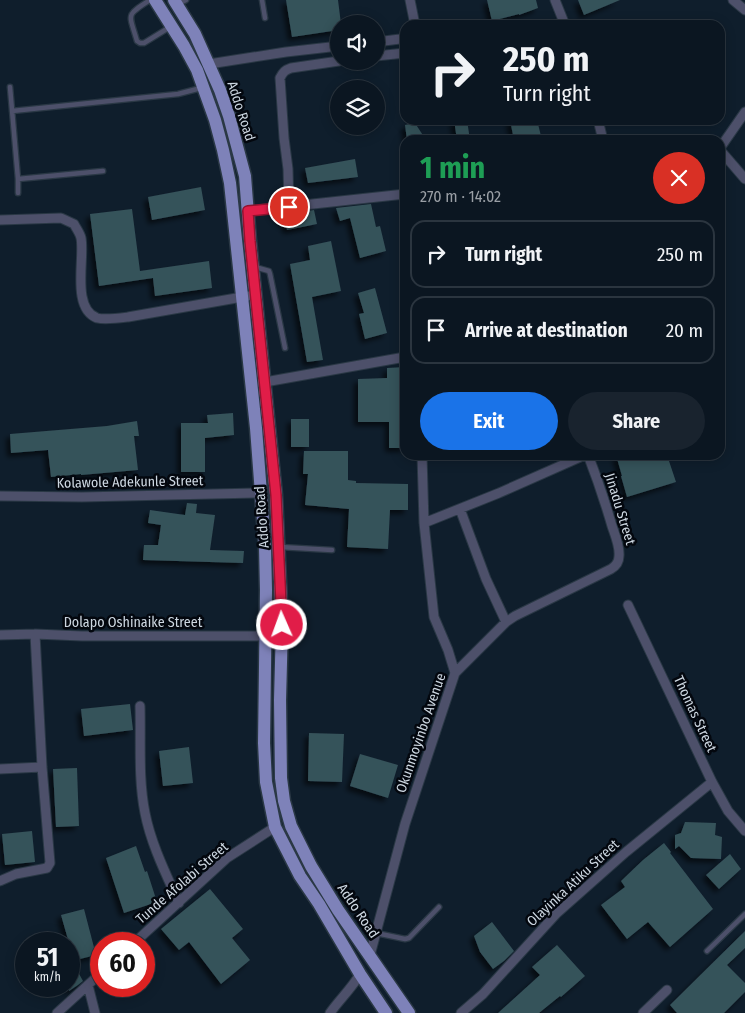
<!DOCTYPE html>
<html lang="en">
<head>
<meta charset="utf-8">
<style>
	body { margin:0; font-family:"Fira Sans Condensed",sans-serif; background:#19232e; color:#f1f3f6; height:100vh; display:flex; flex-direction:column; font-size:19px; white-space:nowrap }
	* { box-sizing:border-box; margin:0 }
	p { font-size:16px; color:#9a9fa5 }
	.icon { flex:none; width:28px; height:28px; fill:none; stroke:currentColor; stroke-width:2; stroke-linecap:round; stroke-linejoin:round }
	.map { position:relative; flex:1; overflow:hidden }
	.panel { position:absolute; left:400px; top:135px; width:325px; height:325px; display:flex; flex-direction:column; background:#0b1621; border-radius:15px; box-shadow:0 2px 12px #0003,0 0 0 1px #2b353f }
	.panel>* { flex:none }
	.top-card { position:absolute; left:400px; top:20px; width:325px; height:105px; border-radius:15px; box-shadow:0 2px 12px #0003,0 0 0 1px #2b353f; background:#0b1621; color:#f1f3f6; overflow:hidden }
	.tools { position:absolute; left:330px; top:15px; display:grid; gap:10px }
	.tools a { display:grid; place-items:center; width:55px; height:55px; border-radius:50%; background:#0b1621; box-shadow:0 2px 12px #0003,0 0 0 1px #2b353f; font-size:25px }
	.speed { position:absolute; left:15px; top:932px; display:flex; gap:10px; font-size:25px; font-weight:700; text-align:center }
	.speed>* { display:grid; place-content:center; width:65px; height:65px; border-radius:50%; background:#0b1621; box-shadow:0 2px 12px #0003,0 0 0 1px #2b353f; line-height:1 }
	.speed small { font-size:12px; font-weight:400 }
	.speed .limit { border:8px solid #d22; background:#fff; color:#111 }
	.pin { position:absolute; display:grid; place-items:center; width:42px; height:42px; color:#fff; margin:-21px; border:2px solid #fff; border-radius:50%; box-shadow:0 1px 5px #0007 }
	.me { position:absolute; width:55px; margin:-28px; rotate:358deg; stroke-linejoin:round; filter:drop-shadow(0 0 4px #0008) }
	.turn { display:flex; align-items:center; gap:18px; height:105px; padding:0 20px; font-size:22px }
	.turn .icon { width:65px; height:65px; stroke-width:2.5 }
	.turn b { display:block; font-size:35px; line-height:42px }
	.round { display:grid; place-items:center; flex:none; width:52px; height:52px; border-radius:26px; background:#19232e }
	.head { display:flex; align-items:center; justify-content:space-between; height:85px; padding:0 20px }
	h1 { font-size:30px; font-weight:700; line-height:38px; color:#1e9e55 }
	.button { display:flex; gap:10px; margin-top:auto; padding:10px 20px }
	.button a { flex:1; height:58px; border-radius:30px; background:#1a73e8; color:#fff; font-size:20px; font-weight:700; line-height:58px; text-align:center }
	.button a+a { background:#19232e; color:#f1f3f6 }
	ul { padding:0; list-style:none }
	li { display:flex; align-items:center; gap:15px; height:68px; margin:0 10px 8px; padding:0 10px; border:2px solid #2b353f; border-radius:15px }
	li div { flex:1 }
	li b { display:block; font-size:19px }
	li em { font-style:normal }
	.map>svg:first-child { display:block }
</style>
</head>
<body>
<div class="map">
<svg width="745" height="1013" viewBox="0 0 745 1013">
	<defs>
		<filter id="shadow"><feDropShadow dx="-4" dy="4" stdDeviation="2.5" flood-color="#0009"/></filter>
	</defs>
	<rect width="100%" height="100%" fill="#0f1e2c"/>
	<path fill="#36525a" filter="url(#shadow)" d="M286 0H338L341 24H339V30L292 37Z
		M487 0H536L538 8 519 15V14L492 21Z
		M578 0H620L584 15Z
		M454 120H467L470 140H457Z
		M510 120H537L542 140H514Z
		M415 123 426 140H407L405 125Z
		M355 159 358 177 308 183 305 168Z
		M201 187 205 210 152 220 148 197Z
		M371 204 376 227 380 226 386 251 360 258 350 218 340 221 336 208Z
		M132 209 140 271 209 261 212 288 155 296 153 278 99 286 90 214Z
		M314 210 317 224 287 230 284 215Z
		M331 241 341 291 312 297 323 360 307 362 290 264 310 260 308 246Z
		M375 288 387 333 365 339 359 314 364 313 358 293Z
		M405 367V448H389V422H358V379L387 378V368Z
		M233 413 234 435 205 438V472H181V423H208L207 415Z
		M291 419H309V447H291Z
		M137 421 139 436H134L138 470 81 475V474L51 477 48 450 11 453 10 434 107 426Z
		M304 451H348V480L356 481V483L408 484V510H390L388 549 347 547 349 509 305 505 308 474H303Z
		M616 455H665L667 461H669L676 482 627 497 621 476H622Z
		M187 503 197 504 196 513 215 515 210 550 244 551 243 563 143 560 144 545H158L161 525 148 523 150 510 185 515Z
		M130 704 133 730 84 736 81 709Z
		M309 733 344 734 342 782 308 781Z
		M189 747 193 783 163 786 159 751Z
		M360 754 398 765 388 798 350 786Z
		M77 768 79 826 56 827 53 769Z
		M685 822 716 823 715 835 722 837 721 859 691 858 679 846 675 849V835L681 833Z
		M32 831 35 862 5 865 2 834Z
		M664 843 671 852 670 853 713 909 670 947 648 922 627 939 601 905 625 887 621 881 643 860Z
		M136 846 145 872 147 871 157 902 124 913 106 858Z
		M730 854 741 869 719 889 706 875Z
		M210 889 243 929 232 938 250 960 221 984 189 942 179 950 161 929Z
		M84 909 96 955 72 961 83 981 78 985 69 991V943L61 915Z
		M492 922 514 951 504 961 493 969 480 952 474 936Z
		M745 931V948L727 965 745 983V992L724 1013H677L670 1005Z
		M557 945 585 976 561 997 560 996 539 1013H498L540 975 532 967Z"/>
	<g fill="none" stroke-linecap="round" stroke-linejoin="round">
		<g stroke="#2a3845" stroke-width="7">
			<path id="lane" d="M150 0C125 16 129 13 137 41L140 43H144L170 27
				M262 0 265 18
				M178 4 186 0
				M10 87 18 179
				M12 111 178 94 201 88
				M18 193V179L103 171
				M255 267 269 271 270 274 285 348
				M280 547 332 550
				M376 933 405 939 409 938 439 907
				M707 951 745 914"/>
		</g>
		<g stroke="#2a3845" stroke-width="11">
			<path id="street" d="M410 0 415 25
				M555 0 565 25
				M733 0 745 10
				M376 42 400 39 405 37
				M376 56 405 53
				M209 64 286 52 339 46
				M598 120 603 140
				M720 148 745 112
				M720 150 745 179
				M289 207 288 169 284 138 280 78C283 72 285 70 291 68L339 61
				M248 211 405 194
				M0 220 61 218 74 224C76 228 80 233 81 238 85 258 71 308 97 318 105 320 120 318 128 317L248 296
				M265 382 405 357
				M422 455 424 523 434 617 448 650 455 673
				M0 496 82 497 260 493
				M460 509 486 579 506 622
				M424 523 499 493 585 455
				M628 605 712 782 728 811 745 831
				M0 635 35 634 82 636H266
				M140 706C141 742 138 778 145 813 151 844 166 874 179 903
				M0 769 42 767
				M0 881 16 874 47 868 50 863 42 767 35 634
				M133 944 227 858 275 827
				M370 955 405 824 455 673 506 622 515 616 611 569C616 566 619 562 619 556 620 546 615 535 612 526 605 502 597 478 588 455
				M88 985 95 1013
				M57 1013 101 973
				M330 1013C340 999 352 988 360 974
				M461 1013 483 994 556 914 626 852 712 782
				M643 1013 667 990"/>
		</g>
		<g stroke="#2a3845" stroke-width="15">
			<path id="primary" d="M155 0 184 46 197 70 215 120 223 150 230 183 256 428 265 547 266 590 264 743 266 782 275 827 300 876 319 904 360 974 386 1013
				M174 0 195 34 220 90 229 116 245 176 250 241 276 495 282 625 280 700 281 778 284 801 291 826 311 866 338 910 409 1013"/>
		</g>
		<use href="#lane" stroke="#4d506a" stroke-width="4.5"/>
		<use href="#street" stroke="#4d506a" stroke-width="9"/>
		<use href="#primary" stroke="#7e82b9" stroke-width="12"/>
	</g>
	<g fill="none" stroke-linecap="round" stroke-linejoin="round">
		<g stroke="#92132f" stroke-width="12">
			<path id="route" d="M282 625 276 495 250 241 248 211 289 207"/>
		</g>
		<use href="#route" stroke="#e11d48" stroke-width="9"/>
	</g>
	<g text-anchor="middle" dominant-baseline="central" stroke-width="5" stroke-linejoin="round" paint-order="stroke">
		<g font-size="14" fill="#cdd7e1" stroke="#03070e">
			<text transform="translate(241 111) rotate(72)">Addo Road</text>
			<text transform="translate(130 482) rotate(-1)">Kolawole Adekunle Street</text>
			<text transform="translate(620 509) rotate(73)">Jinadu Street</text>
			<text transform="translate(262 517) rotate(-94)">Addo Road</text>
			<text x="133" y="622">Dolapo Oshinaike Street</text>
			<text transform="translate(695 714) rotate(65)">Thomas Street</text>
			<text transform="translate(421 733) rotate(-71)">Okunmoyinbo Avenue</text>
			<text transform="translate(182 883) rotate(-41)">Tunde Afolabi Street</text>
			<text transform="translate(573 883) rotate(-43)">Olayinka Atiku Street</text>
			<text transform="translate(358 911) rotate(56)">Addo Road</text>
		</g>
	</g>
</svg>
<div class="tools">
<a><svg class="icon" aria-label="sound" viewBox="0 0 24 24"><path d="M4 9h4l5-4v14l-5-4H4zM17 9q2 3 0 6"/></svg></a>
<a><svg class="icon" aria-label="layers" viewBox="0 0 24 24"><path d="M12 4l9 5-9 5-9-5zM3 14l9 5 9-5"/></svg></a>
</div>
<div class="speed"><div>51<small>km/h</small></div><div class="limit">60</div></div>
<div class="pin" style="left:289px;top:207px;background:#d93025"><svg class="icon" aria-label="arrive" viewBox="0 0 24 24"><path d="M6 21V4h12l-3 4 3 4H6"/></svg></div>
<svg class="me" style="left:282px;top:625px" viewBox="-20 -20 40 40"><circle r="17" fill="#e11d48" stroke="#fff" stroke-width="3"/><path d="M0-11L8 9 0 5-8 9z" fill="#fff"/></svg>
<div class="top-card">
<div class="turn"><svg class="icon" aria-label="right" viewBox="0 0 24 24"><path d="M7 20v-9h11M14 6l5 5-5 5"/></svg><div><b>250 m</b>Turn right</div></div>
</div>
<section class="panel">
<div class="head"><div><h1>1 min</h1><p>270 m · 14:02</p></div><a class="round" style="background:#d93025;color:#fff"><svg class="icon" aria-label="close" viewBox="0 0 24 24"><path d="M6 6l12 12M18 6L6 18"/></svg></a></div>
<ul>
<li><svg class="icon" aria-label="right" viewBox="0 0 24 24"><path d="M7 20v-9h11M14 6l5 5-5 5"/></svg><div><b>Turn right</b></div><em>250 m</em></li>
<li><svg class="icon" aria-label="arrive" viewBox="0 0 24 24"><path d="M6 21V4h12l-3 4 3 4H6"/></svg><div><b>Arrive at destination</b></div><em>20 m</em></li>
</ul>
<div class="button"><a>Exit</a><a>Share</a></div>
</section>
</div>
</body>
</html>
